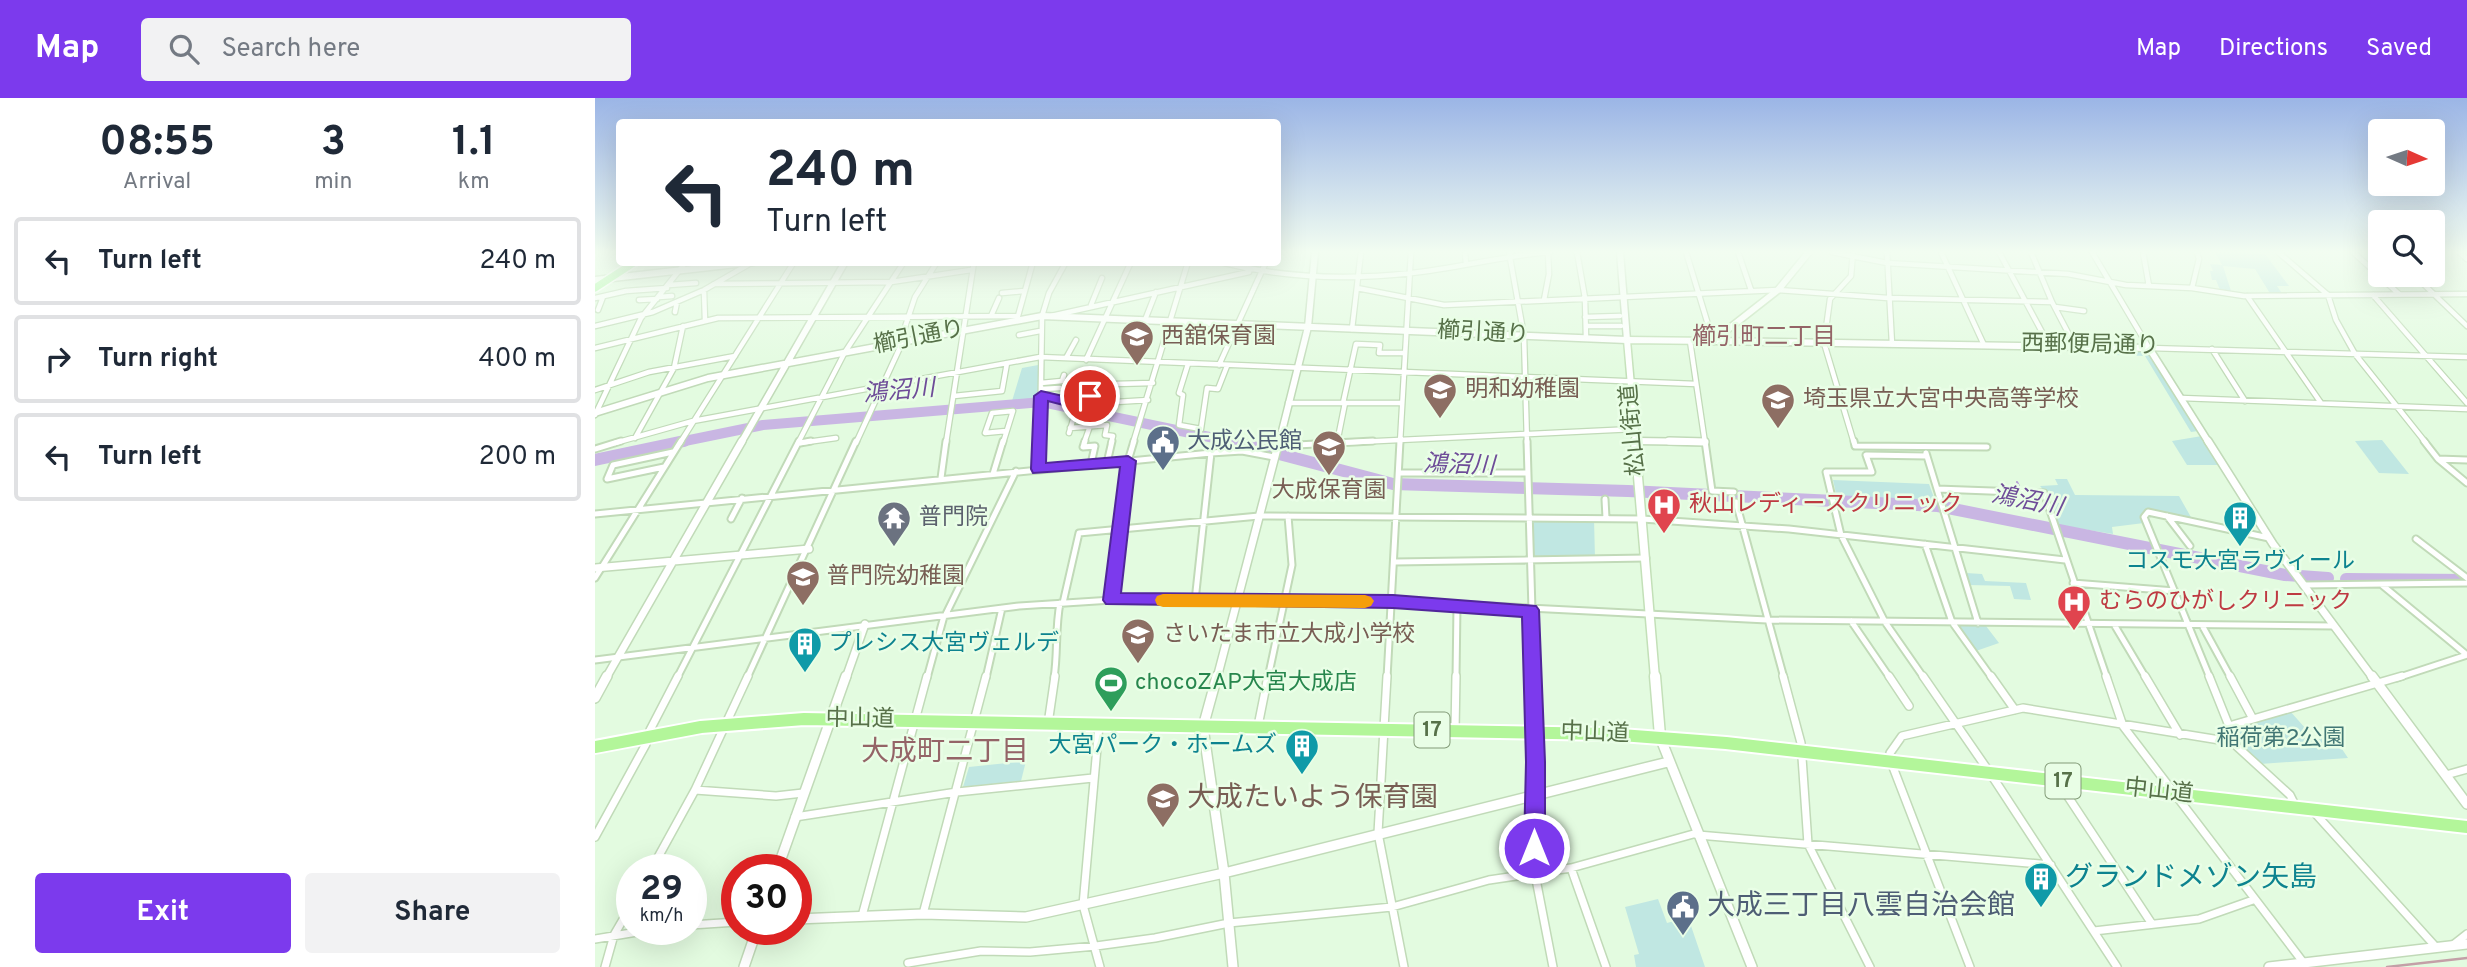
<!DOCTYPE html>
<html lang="en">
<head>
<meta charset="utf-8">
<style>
	body { margin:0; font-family:Overpass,"Noto Sans JP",sans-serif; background:#f2f2f3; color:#1f2937; height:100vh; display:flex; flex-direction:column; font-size:26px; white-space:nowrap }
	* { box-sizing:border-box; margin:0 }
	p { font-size:23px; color:#747a83 }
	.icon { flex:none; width:38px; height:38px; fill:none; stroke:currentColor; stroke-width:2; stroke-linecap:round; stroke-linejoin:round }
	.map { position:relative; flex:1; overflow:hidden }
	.panel { display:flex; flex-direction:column; background:#fff; width:595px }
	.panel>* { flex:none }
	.hud { position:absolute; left:21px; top:21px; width:665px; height:147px; border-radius:7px; box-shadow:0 7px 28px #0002; background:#fff; color:#1f2937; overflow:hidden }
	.needle { width:46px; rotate:93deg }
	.controls { position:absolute; left:1773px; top:21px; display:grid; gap:14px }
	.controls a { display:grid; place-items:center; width:77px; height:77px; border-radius:7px; background:#fff; box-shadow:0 7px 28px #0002; font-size:35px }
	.speed { position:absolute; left:21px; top:756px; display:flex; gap:14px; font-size:35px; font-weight:700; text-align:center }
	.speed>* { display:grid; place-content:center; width:91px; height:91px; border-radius:50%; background:#fff; box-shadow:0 7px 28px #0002; line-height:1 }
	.speed small { font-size:18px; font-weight:400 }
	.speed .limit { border:10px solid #d22; background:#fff; color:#111 }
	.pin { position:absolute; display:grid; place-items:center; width:60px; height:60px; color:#fff; margin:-30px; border:4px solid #fff; border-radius:50%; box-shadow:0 2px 7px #0007 }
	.me { position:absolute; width:77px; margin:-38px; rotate:0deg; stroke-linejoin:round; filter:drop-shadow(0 0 5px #0008) }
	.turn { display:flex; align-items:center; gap:24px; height:147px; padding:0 35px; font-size:32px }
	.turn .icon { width:91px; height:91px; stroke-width:2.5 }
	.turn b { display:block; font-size:49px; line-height:60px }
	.eta { display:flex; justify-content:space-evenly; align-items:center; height:119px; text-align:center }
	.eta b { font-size:42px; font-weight:700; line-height:49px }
	.button { display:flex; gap:14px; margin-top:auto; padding:14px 35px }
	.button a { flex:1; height:80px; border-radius:7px; background:#7c3aed; color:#fff; font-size:28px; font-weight:700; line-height:80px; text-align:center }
	.button a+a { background:#f2f2f3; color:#1f2937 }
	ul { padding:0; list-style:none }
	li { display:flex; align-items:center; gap:21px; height:88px; margin:0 14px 10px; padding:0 21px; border:4px solid #e0e1e3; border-radius:7px }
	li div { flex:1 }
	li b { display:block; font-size:26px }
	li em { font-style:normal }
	header { display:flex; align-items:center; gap:42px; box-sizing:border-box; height:98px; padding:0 35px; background:#7c3aed; color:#fff }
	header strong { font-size:33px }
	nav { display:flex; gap:38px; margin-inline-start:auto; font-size:24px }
	.search { width:490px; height:63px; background:#f2f2f3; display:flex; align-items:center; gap:18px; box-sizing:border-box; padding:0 24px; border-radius:7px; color:#747a83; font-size:26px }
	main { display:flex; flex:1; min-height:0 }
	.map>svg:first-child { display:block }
</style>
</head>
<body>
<header>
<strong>Map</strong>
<div class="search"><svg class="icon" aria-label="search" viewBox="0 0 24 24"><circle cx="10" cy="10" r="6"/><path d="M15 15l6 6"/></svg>Search here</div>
<nav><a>Map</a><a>Directions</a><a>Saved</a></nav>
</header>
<main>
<section class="panel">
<div class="eta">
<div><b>08:55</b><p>Arrival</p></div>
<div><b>3</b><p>min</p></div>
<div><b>1.1</b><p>km</p></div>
</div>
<ul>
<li><svg class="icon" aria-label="left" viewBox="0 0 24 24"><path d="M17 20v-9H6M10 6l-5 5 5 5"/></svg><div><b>Turn left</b></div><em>240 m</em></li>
<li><svg class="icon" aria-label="right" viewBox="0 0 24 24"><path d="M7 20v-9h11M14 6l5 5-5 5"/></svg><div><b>Turn right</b></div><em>400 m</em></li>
<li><svg class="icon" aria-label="left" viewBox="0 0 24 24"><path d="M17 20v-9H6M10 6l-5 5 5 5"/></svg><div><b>Turn left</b></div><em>200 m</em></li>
</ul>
<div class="button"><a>Exit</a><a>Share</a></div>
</section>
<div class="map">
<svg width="1872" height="869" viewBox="0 0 1872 869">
	<rect width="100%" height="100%" fill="#e3fbe0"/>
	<path fill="#c0e7e2" d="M1620 154 1670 156 1694 188H1682L1688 197H1676L1660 171 1628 168 1636 193 1625 192 1621 182H1617L1615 173H1618L1615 166 1627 167Z
		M1547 253 1557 258 1603 333 1596 334 1550 258 1521 257 1519 254Z
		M443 267 444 302 417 303 427 270Z
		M1607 338 1625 367H1592L1577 343Z
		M1787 342 1814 376 1784 375 1760 343Z
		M1460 381H1472L1480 397 1584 398 1597 421 1551 412 1547 418 1549 425 1517 429 1518 436 1463 427 1455 405H1466L1463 398 1453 397 1445 388 1463 387Z
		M1238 382 1334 386 1341 405 1242 400Z
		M934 421H999L1000 460 935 461Z
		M1371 475 1387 476 1390 483 1431 485 1436 502 1419 501 1415 488 1374 487Z
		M1362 527 1391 528 1404 545 1381 553Z
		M1695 613 1719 640 1739 639 1753 660 1665 666 1639 644 1635 629Z
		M431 663 426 683 368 689 374 669Z
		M1063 801 1072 825 1093 819 1110 869H1041L1039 857 1044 856 1030 809Z"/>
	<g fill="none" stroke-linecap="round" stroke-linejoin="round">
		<path stroke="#b59dd5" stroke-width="2" d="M1422 384 1425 390
			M1427 398 1431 408"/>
		<path stroke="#c9b6e3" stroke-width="10" d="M80 345 168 327 447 304 643 345"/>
		<path stroke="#c9b6e3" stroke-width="12" d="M635 343 798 386 1033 393 1343 408 1690 477 1733 480
			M0 362 89 343
			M1751 481 1872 482"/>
		<g stroke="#c1dab8" stroke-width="7">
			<path id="minor-far2" d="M870 154 871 166
				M914 154 929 238 932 345
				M982 154 990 200 991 240
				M1091 154 1118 243
				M1143 154 1156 192
				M1237 154 1292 165 1473 176 1531 187 1597 190 1649 198 1872 196
				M1258 154 1256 178 1235 201 1229 245 1259 345
				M1292 154 1297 246
				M1346 154 1389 247
				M1404 154 1455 249
				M1436 154 1457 204 1481 250
				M1497 154 1554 250 1872 259
				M1548 154 1554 188
				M1683 154 1733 197 1741 222 1760 256 1831 345
				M1758 154 1804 196
				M1864 154 1872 161
				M625 164C687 180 753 182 817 175 863 170 908 158 955 154
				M1819 177 1872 228
				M119 186 296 184 376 172
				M74 187 101 185
				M762 190 849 207 1183 192 1293 200 1457 204
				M1597 190 1604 161 1602 154
				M109 192 110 223
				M407 195 429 193
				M1778 197 1872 305
				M1652 198 1726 305
				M64 199 77 198
				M0 200 31 193 72 190
				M44 202 62 201
				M949 202 954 176 953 154
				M496 207 507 180
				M1460 209 1489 213
				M3 212 8 199
				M80 214 82 204
				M396 218 404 200
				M423 218 438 164
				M456 218 654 174
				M990 219 1025 218
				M550 222 561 194
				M0 228 58 214 109 192 156 165
				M991 228H1026
				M757 231 766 154
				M424 237 445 233
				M1095 243 1110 345
				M305 244 320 199 342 164
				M0 250 123 220 423 218
				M1617 251 1650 303
				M471 260 481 242
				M491 262 536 164
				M593 266 584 295 588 297 584 327 606 331 612 290 623 291 632 268
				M624 267 671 164
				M446 285 467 283 469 277
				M480 287 558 285
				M446 291 465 290
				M0 292 54 274 140 258
				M359 298 407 293 412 265
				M446 298 468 302 495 298
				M1586 300 1872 311
				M521 304 553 302
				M693 305H807
				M748 305 761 246 785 247 784 255H810
				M0 317 46 220 91 164
				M475 330 512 327 510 337 518 338 516 345
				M474 335 478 322
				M40 340 79 270 88 228
				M20 345 98 323 445 259 1101 286
				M85 345 199 164
				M203 345 250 254 309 164
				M205 345 241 340
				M261 345 308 243
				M351 345 379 164
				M408 345 418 313 397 315 390 335 411 333
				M445 345 447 218 454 195 471 164
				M489 345 495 328
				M538 345 593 164
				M741 345 1039 331
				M742 345 750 305
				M805 345 816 154"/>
		</g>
		<g stroke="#c1dab8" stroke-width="9">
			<path id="minor-far1" d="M490 343 488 349 500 348 496 366
				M932 343 939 580
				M1110 343 1117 393 1139 394
				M1259 343 1260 348 1392 349
				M1829 343 1843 361 1872 385
				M205 345 216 343
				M683 348 778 343
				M0 351 26 343
				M1331 355 1383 525
				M1843 361 1872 362
				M512 365 517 343
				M69 369 12 381 18 367 78 354
				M444 371 445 343
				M804 375H931
				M398 376 408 343
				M346 380 351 343
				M1342 391 1449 395 1512 580
				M1010 401 1011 420
				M1141 404 1189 580
				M0 416 616 355 647 353 679 359
				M1572 418 1595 448
				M136 421 147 400
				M1821 441 1872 480
				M1330 446 1357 524 1397 580
				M800 464 1051 460
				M0 480 86 343
				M1478 485 1580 493
				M1708 487 1872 485
				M1787 487 1872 557
				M517 502 533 363 539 343
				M600 503 616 355
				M468 505 484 435 664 418 1047 421 1194 431 1470 462
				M350 518 421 373
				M1256 523 1295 580
				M1520 528 1551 580
				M1608 529 1636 580
				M0 562 424 508 517 502 798 503 1172 522 1739 528
				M82 580 204 343
				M152 580 261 343
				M332 580 349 518
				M391 580 407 510
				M459 580C463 555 460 531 465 505
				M673 580 697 467 693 418
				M792 580 805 343
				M861 580 862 507
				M1329 580 1290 524 1246 437 1231 374H1277L1271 357 1332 358
				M1615 580 1549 419 1553 414 1674 440
				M1802 580 1872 557"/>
		</g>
		<g stroke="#c1dab8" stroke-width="10">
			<path id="minor" d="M792 578 783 735 809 869
				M939 578 940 776 958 869
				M1188 578 1206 645 1213 746 1275 869
				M1294 578 1314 608
				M1328 578 1395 675 1522 869
				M1396 578 1420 612
				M1511 578 1528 628 1708 864
				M1550 578 1585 637
				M1614 578 1634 628 1637 644 1695 697 1701 709
				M1635 578 1658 621
				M453 626 460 578
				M504 627 488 807 505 869
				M663 628 673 578
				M1634 628 1807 578
				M860 633 861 578
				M1851 677 1872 671
				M1464 685 1557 826
				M100 692 181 698 208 695
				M1718 713 1840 848
				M200 719 362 694 498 680
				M1103 737 1456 767
				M0 739 51 646 55 632 83 578
				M976 770 1011 869
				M56 772 100 692 153 578
				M328 816 391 578
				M267 818 332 578
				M96 827 142 824
				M1499 833 1604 821 1658 802
				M0 841 60 831
				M1858 847 1872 836
				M313 865 386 853 435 854 501 848 560 840 634 825 797 809 894 782 976 770 1102 735
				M10 869 19 837 37 806
				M1375 869 1296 664 1295 655 1307 638 1428 610 1637 644"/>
		</g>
		<g stroke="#c1dab8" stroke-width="9">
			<path id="tertiary-far2" d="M0 182 159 164
				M1118 243 1554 250 1614 345
				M0 315 113 280 447 218 1032 242 1025 154
				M1041 343 1110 344
				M146 345 250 164
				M684 345 713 229 720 154"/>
		</g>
		<g stroke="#c1dab8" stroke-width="10">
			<path id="tertiary-far1" d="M1074 343 1110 344
				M1613 343 1678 446 1778 580
				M0 470 214 451
				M11 580 147 343
				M251 580 270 526
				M622 580 684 343"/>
		</g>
		<g stroke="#c1dab8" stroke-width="12">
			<path id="tertiary" d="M622 578 608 629 629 775 638 869
				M1777 578 1872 706
				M0 600 12 578
				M1065 639 1157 869
				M182 772 251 578
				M201 821 328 816 431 819 629 775 1073 664
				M149 869 162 831
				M1674 869 1872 846"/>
		</g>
		<g stroke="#c3e0b8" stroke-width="9">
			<path id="secondary-far2" d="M1041 345 1032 242 1118 243 1183 192 1214 154"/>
		</g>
		<g stroke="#c3e0b8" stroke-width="11">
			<path id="secondary-far1" d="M1040 343 1060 580"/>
		</g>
		<g stroke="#c3e0b8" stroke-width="13">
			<path id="secondary" d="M1060 578 1065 638"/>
		</g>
		<g stroke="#fff" stroke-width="10">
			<path id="primary" d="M0 190 40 164"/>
		</g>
		<g stroke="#fff" stroke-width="16">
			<path id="trunk" d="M0 649 106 629 209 621 1013 636 1131 645 1872 729"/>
		</g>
		<use href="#minor-far2" stroke="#fff" stroke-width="4.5"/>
		<use href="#minor-far1" stroke="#fff" stroke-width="5"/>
		<use href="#minor" stroke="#fff" stroke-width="7"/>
		<use href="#tertiary-far2" stroke="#fff" stroke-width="6"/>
		<use href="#tertiary-far1" stroke="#fff" stroke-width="7"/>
		<use href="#tertiary" stroke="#fff" stroke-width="9"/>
		<use href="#secondary-far2" stroke="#fff" stroke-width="6"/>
		<use href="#secondary-far1" stroke="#fff" stroke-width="8"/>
		<use href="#secondary" stroke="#fff" stroke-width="10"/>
		<use href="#primary" stroke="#a3f89a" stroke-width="7"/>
		<use href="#trunk" stroke="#b3f69a" stroke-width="12"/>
		<path stroke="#c3a0a7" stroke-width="2.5" d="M1792 869 1872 860"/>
	</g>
	<linearGradient id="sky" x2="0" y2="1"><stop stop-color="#9bb5e6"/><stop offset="0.56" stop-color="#f2fdf1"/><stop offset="1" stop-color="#f2fdf1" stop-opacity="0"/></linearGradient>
	<rect width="1872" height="275" fill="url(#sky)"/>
	<path fill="#7c3aed" stroke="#51269a" stroke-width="2" d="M446 293 468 298 495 293 502 298 500 301 468 307 453 303 451 365 533 358 541 363 526 495 798 497 941 508 944 512 950 664V750L947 757 939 760 932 757 929 750 931 664 927 519 798 510 511 506 508 502 525 369 438 375 436 371 439 298Z"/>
	<path fill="#f59e0b" d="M568 496 770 497 776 499 779 503 776 508 770 510 568 509 562 507 560 502 562 498Z"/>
	<defs>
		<g id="school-pin" transform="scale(1.75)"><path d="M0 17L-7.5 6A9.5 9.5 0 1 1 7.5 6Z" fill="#8d6e63" stroke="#e9fee6"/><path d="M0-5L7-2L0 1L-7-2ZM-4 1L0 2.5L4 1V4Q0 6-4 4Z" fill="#fff"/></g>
		<g id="civic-pin" transform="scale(1.75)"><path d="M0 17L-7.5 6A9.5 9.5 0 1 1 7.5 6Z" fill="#5c6f8a" stroke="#e9fee6"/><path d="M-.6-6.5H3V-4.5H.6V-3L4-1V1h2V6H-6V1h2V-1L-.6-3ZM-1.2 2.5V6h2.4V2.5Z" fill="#fff"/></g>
		<g id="hospital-pin" transform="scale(1.75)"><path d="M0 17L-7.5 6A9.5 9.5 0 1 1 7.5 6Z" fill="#e0444e" stroke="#e9fee6"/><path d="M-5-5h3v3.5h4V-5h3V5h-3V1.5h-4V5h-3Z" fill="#fff"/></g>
		<g id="temple-pin" transform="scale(1.75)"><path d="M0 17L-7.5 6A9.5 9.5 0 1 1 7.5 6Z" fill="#6b7280" stroke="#e9fee6"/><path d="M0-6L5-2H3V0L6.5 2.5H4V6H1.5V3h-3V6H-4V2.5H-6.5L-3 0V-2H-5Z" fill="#fff"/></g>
		<g id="building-pin" transform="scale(1.75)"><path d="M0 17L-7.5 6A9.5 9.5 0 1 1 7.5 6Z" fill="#0f9aa8" stroke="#e9fee6"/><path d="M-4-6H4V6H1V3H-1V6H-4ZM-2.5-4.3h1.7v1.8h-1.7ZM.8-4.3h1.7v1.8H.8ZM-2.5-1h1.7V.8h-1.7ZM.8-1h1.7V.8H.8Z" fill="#fff"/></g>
		<g id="stadium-pin" transform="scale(1.75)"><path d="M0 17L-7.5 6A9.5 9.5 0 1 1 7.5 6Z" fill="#2e9e5b" stroke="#e9fee6"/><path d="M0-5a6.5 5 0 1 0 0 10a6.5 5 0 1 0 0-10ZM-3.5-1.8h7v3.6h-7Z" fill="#fff"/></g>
	</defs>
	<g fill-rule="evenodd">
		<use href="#school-pin" x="542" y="239"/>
		<use href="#school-pin" x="845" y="292"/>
		<use href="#school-pin" x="1183" y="302"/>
		<use href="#civic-pin" x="568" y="344"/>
		<use href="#school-pin" x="734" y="349"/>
		<use href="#hospital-pin" x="1069" y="407"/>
		<use href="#temple-pin" x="299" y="420"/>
		<use href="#building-pin" x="1645" y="420"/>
		<use href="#school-pin" x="208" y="479"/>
		<use href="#hospital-pin" x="1479" y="504"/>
		<use href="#school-pin" x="543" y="537"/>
		<use href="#building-pin" x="210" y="546"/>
		<use href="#stadium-pin" x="516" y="585"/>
		<use href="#building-pin" x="707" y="648"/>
		<use href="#school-pin" x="568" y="701"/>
		<use href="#building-pin" x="1446" y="781"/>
		<use href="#civic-pin" x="1088" y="809"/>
	</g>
	<g text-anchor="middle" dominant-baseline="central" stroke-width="5" stroke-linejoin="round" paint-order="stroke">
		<g fill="#e9fee6" stroke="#839b78" stroke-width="2">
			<rect x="819.5" y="614.5" width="35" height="35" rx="5"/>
			<rect x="1450.5" y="665.5" width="35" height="35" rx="5"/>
		</g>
		<g font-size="21" font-weight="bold" fill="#577149">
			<text x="837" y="632">17</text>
			<text x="1468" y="683">17</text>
		</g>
		<g font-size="23" fill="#577149" stroke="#e9fee6">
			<text transform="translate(888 236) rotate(3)">櫛引通り</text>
			<text transform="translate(324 240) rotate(-11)">櫛引通り</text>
			<text transform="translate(1495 248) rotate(1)">西郵便局通り</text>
			<text transform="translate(1039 332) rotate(-95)">松山街道</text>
			<text transform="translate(265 622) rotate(1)">中山道</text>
			<text transform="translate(1000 636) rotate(2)">中山道</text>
			<text transform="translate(1564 694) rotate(6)">中山道</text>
		</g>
		<g font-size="23" fill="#785e54" stroke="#e9fee6" text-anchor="start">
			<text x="566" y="239">西舘保育園</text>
			<text x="870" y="292">明和幼稚園</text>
			<text x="1208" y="302">埼玉県立大宮中央高等学校</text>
			<text x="734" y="393" text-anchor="middle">大成保育園</text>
			<text x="232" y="479">普門院幼稚園</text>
			<text x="568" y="537">さいたま市立大成小学校</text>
		</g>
		<g font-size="23" fill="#4e5e75" stroke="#e9fee6" text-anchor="start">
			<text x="592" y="344">大成公民館</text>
		</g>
		<g font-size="23" fill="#be3a42" stroke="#e9fee6" text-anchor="start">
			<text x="1094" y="407">秋山レディースクリニック</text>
			<text x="1504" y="504">むらのひがしクリニック</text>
		</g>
		<g font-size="23" fill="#5b616d" stroke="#e9fee6" text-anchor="start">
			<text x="324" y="420">普門院</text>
		</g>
		<g font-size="23" fill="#0d838f" stroke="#e9fee6">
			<text x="1645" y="464">コスモ大宮ラヴィール</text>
			<text x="234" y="546" text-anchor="start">プレシス大宮ヴェルデ</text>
			<text x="682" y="648" text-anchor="end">大宮パーク・ホームズ</text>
		</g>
		<g font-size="23" fill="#27864d" stroke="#e9fee6" text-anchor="start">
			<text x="540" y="585">chocoZAP大宮大成店</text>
		</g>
		<g font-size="23" fill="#427775" stroke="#e9fee6">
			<text x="1686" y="641">稲荷第2公園</text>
		</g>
		<g font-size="24" fill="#946467" stroke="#e9fee6">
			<text x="1169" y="240">櫛引町二丁目</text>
		</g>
		<g font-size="24" font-style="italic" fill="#6e4c98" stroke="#e9fee6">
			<text transform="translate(304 294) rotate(-5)">鴻沼川</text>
			<text transform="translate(864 368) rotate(2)">鴻沼川</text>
			<text transform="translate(1432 404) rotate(11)">鴻沼川</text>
		</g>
		<g font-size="28" fill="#946467" stroke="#e9fee6">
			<text x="350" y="655">大成町二丁目</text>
		</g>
		<g font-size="28" fill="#785e54" stroke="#e9fee6" text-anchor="start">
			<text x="592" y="701">大成たいよう保育園</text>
		</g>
		<g font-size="28" fill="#0d838f" stroke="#e9fee6" text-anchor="start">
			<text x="1470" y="781">グランドメゾン矢島</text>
		</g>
		<g font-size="28" fill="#4e5e75" stroke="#e9fee6" text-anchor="start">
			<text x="1112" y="809">大成三丁目八雲自治会館</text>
		</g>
	</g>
</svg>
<div class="controls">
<a><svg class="needle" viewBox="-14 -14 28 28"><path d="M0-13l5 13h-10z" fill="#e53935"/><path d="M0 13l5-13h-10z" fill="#747a83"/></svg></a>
<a><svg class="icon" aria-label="search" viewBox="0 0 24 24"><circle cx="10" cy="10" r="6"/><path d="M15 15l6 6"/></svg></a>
</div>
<div class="speed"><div>29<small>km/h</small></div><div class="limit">30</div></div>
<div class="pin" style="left:495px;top:298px;background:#d93025"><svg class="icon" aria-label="arrive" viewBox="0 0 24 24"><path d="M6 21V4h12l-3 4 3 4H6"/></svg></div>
<svg class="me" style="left:939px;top:750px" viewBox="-20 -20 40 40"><circle r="17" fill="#7c3aed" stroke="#fff" stroke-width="3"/><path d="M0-11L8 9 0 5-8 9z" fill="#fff"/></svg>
<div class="hud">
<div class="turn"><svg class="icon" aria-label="left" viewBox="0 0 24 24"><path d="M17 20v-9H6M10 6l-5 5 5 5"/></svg><div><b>240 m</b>Turn left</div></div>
</div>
</div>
</main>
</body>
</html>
